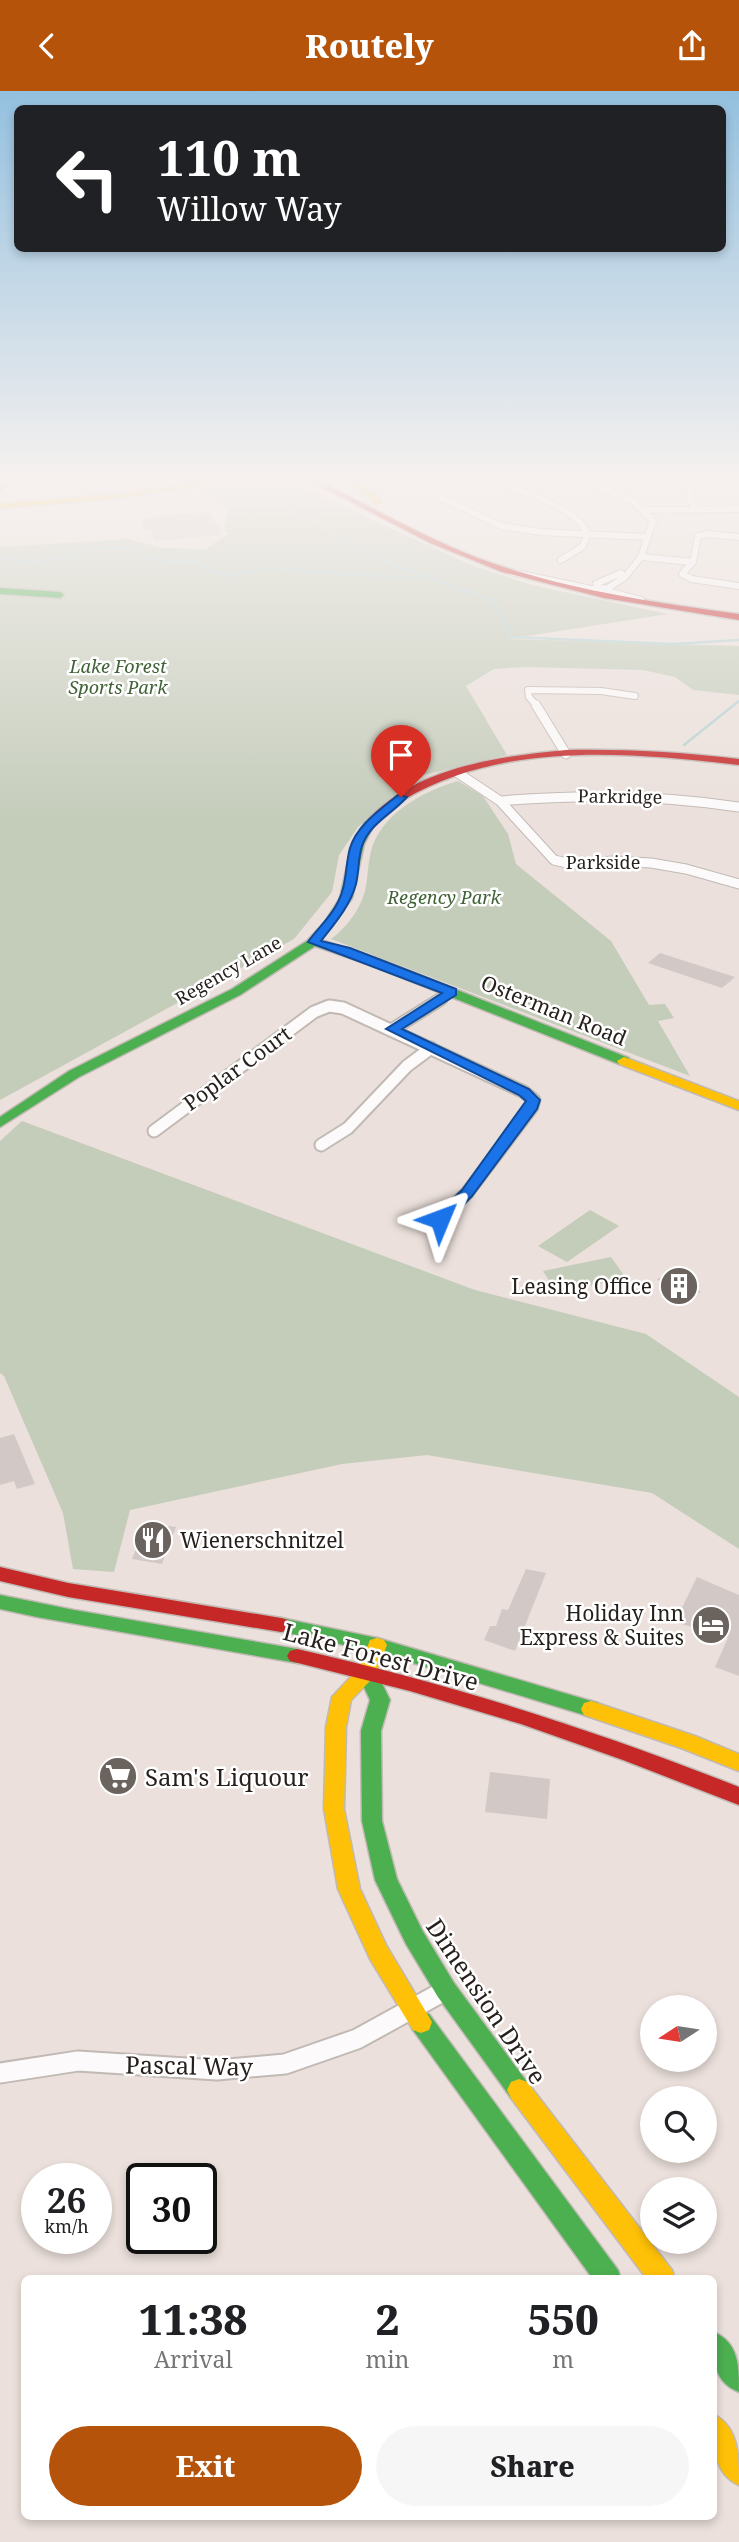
<!DOCTYPE html>
<html lang="en">
<head>
<meta charset="utf-8">
<style>
	body { margin:0; font-family:"Noto Serif",serif; background:#f6f6f6; color:#202124; height:100vh; display:flex; flex-direction:column; font-size:26px; white-space:nowrap }
	* { box-sizing:border-box; margin:0 }
	p { font-size:23px; color:#757577 }
	.icon { flex:none; width:38px; height:38px; fill:none; stroke:currentColor; stroke-width:2; stroke-linecap:round; stroke-linejoin:round }
	.map { position:relative; flex:1; overflow:hidden }
	.panel { position:absolute; left:21px; top:2184px; width:696px; height:245px; display:flex; flex-direction:column; background:#fff; border-radius:10px; box-shadow:0 4px 10px #0003 }
	.panel>* { flex:none }
	.hud { position:absolute; left:14px; top:14px; width:712px; height:147px; border-radius:10px; box-shadow:0 4px 10px #0003; background:#202124; color:#fff; overflow:hidden }
	.needle { width:46px; rotate:258deg }
	.controls { position:absolute; left:640px; top:1904px; display:grid; gap:14px }
	.controls a { display:grid; place-items:center; width:77px; height:77px; border-radius:50%; background:#fff; box-shadow:0 4px 10px #0003; font-size:35px }
	.speed { position:absolute; left:21px; top:2072px; display:flex; gap:14px; font-size:35px; font-weight:700; text-align:center }
	.speed>* { display:grid; place-content:center; width:91px; height:91px; border-radius:50%; background:#fff; box-shadow:0 4px 10px #0003; line-height:1 }
	.speed small { font-size:18px; font-weight:400 }
	.speed .limit { border:4px solid #111; border-radius:10px; background:#fff; color:#111 }
	.pin { position:absolute; display:grid; place-items:center; width:60px; height:60px; color:#fff; margin:-72px -30px; border-radius:50% 50% 50% 0; rotate:-45deg; box-shadow:0 0 7px #0007 }
	.pin .icon { rotate:45deg }
	.me { position:absolute; width:77px; margin:-38px; rotate:46deg; stroke-linejoin:round; filter:drop-shadow(0 0 5px #0008) }
	.turn { display:flex; align-items:center; gap:24px; height:147px; padding:0 28px; font-size:32px }
	.turn .icon { width:91px; height:91px; stroke-width:2.5 }
	.turn b { display:block; font-size:49px; line-height:60px }
	.eta { display:flex; justify-content:space-evenly; align-items:center; height:119px; text-align:center }
	.eta b { font-size:42px; font-weight:800; line-height:49px }
	.cta { display:flex; gap:14px; margin-top:auto; padding:14px 28px }
	.cta a { flex:1; height:80px; border-radius:42px; background:#b45309; color:#fff; font-size:28px; font-weight:800; line-height:80px; text-align:center }
	.cta a+a { background:#f6f6f6; color:#202124 }
	header { display:flex; justify-content:space-between; align-items:center; height:91px; padding:0 28px; background:#b45309; color:#fff; font-size:32px; font-weight:800 }
	.map>svg:first-child { display:block }
</style>
</head>
<body>
<header><svg class="icon" aria-label="back" viewBox="0 0 24 24"><path d="M15 5l-7 7 7 7"/></svg>Routely<svg class="icon" aria-label="share" viewBox="0 0 24 24"><path d="M12 15V3M7 8l5-5 5 5M5 13v7h14v-7"/></svg></header>
<div class="map">
<svg width="739" height="2451" viewBox="0 0 739 2451">
	<rect width="100%" height="100%" fill="#ebe0db"/>
	<path fill="#c4ccba" d="M247 390H288L471 474 532 494 668 523 508 548 739 555V604L693 599 675 586 643 579 525 576 494 578 466 595 507 664 420 685 381 715 358 736 339 764 332 801 294 848 0 1009V456L128 448 163 457 206 458 229 442 224 440 229 418 199 398Z
		M458 690 483 705 508 743 516 773 611 850 649 914 665 913 674 927 658 930 690 985 331 848C346 837 360 819 365 800 369 783 367 764 376 747 392 717 427 699 458 690Z
		M22 1030 475 1199 646 1243 739 1306V1458L652 1402 427 1364 342 1373 130 1419 114 1481 73 1478 63 1422 4 1285 0 1282V1050Z
		M590 1119 619 1135 567 1171 538 1155Z
		M611 1166 626 1187 557 1202 543 1180Z"/>
	<g fill="none" stroke-linecap="round" stroke-linejoin="round">
		<path stroke="#b4d2d2" stroke-width="2.5" d="M250 390 374 467 494 510 511 546 672 553 739 549
			M0 468 46 472 92 456 136 458 135 461C155 471 175 472 197 470L208 479 230 485 268 477 421 488
			M684 654 739 610"/>
	</g>
	<path fill="#d2c9c6" d="M209 421 223 444 154 450 151 439 142 437 143 427Z
		M660 862 735 886 722 897 648 872Z
		M675 1180 701 1201 684 1209 657 1188Z
		M14 1343 35 1393 17 1398 14 1390 0 1394V1347Z
		M146 1432 176 1436 162 1473 132 1468Z
		M526 1478 546 1482 515 1560 484 1549 490 1535H496L502 1518 508 1519Z
		M697 1486 739 1504V1585L715 1576 728 1547 675 1531Z
		M490 1681 550 1688 547 1728 485 1721Z"/>
	<g fill="none" stroke-linecap="round" stroke-linejoin="round">
		<g stroke="#c1b9b4" stroke-width="8">
			<path id="street-far3" d="M415 391 416 395 501 435 540 441 647 446
				M505 394C531 405 575 415 588 443L582 456 561 469
				M691 401 689 409 695 417
				M645 419 739 418
				M739 446 709 443 698 445 693 471 682 483 692 488 739 495
				M641 466 693 471
				M511 481 591 498 608 497 625 486 641 466 653 430 633 410 587 390
				M621 482 596 493 599 498 641 509
				M538 616 529 606 528 599 601 600 635 605"/>
		</g>
		<g stroke="#c1b9b4" stroke-width="11">
			<path id="street-far2" d="M536 614 566 663
				M458 682 500 710 554 769 571 773 614 770 651 772 686 778 739 793
				M500 710C581 703 659 704 739 716
				M439 909 452 901"/>
		</g>
		<g stroke="#c1b9b4" stroke-width="15">
			<path id="street-far1" d="M393 938 441 908
				M154 1040 314 921 329 915 343 917 524 1001 534 1009 532 1016 467 1102 440 1128
				M321 1054 348 1037 407 975 431 957"/>
		</g>
		<g stroke="#c1b9b4" stroke-width="23">
			<path id="street" d="M0 1982 78 1970 217 1979 285 1973 357 1948 446 1899"/>
		</g>
		<g stroke="#c1b9b4" stroke-width="3">
			<path id="fast" d="M4 390H12L0 400V394Z
				M0 497 60 501 64 504 60 507 0 503Z
				M365 731 374 733 364 753 352 807 321 849 379 868 629 967V973H619L371 874 315 855 240 904 79 986 0 1036V1026L69 980 232 898 307 850 325 831 340 807 352 753Z
				M0 1504 74 1519 297 1558 304 1560 307 1565 304 1570 297 1572 37 1526 0 1518Z
				M281 1527 377 1547 591 1610 598 1612 601 1618 598 1624 591 1626 377 1561 274 1539 272 1534 274 1529Z
				M367 1573 374 1576 390 1609 381 1640 382 1730 397 1788 422 1839 454 1892 527 1991 531 1999 527 2007 519 2010 511 2007 438 1906 406 1853 375 1789 362 1730 361 1640 370 1609 357 1581 360 1576Z
				M421 1920 429 1923 618 2179 621 2188H593L413 1939 410 1931 413 1923Z
				M714 2241C739 2252 739 2276 739 2301 711 2290 714 2266 714 2241Z"/>
		</g>
		<g stroke="#c1b9b4" stroke-width="3">
			<path id="slow" d="M210 390H228L118 407 0 417V413L118 403Z
				M343 390C358 389 373 399 382 411L375 413 370 406Z
				M624 966 739 1010V1019L619 973 617 970Z
				M377 1547 384 1549 387 1554 374 1586 351 1609 346 1636 344 1718 360 1798 386 1854 432 1931 429 1939 421 1942 413 1939 370 1868 338 1798 324 1718 326 1636 332 1606 359 1577 370 1549Z
				M591 1610 695 1645 739 1663V1680L681 1657 584 1624 581 1618 584 1612Z
				M519 1988 527 1991 672 2179 675 2188H647L511 2007 507 1999 511 1991Z
				M714 2324C739 2335 739 2368 739 2394 711 2382 714 2349 714 2324Z"/>
		</g>
		<g stroke="#c1b9b4" stroke-width="3">
			<path id="jam" d="M310 390H319C372 416 423 446 478 467 562 498 651 511 739 523V529L604 507 502 481 430 452Z
				M566 659C624 658 681 661 739 668V674C630 661 504 650 405 708 393 715 383 726 373 735L364 733C413 676 496 666 566 659Z
				M0 1476 68 1492 281 1527 288 1529 290 1534 288 1539 281 1541 68 1506 0 1490Z
				M297 1558C448 1592 595 1639 739 1696V1714L623 1669 521 1633 410 1600 290 1570 287 1565 290 1560Z"/>
		</g>
		<use href="#street-far3" stroke="#fcfafa" stroke-width="6"/>
		<use href="#street-far2" stroke="#fcfafa" stroke-width="9"/>
		<use href="#street-far1" stroke="#fcfafa" stroke-width="11"/>
		<use href="#street" stroke="#fcfafa" stroke-width="19"/>
		<use href="#fast" fill="#4caf50" fill-rule="evenodd"/>
		<use href="#slow" fill="#ffc107" fill-rule="evenodd"/>
		<use href="#jam" fill="#c62828" fill-rule="evenodd"/>
	</g>
	<linearGradient id="sky" x2="0" y2="1"><stop stop-color="#93c0df"/><stop offset="0.53" stop-color="#f6f1ef"/><stop offset="1" stop-color="#f6f1ef" stop-opacity="0"/></linearGradient>
	<rect width="739" height="733" fill="url(#sky)"/>
	<path fill="#1a73e8" stroke="#114b97" stroke-width="2" d="M398 704 407 706C392 723 370 732 362 755 358 767 359 781 356 793 350 815 335 832 321 850L350 857 456 898V904L402 938 529 998 540 1009 537 1018 472 1105 446 1131H435L433 1128 435 1125 462 1099 526 1010 519 1004 386 938 442 902 308 851C317 838 331 826 338 811 347 794 345 775 350 757 357 734 380 719 398 704Z"/>
	<defs>
		<g id="building-disc" transform="scale(2.0125)"><circle r="9.5" fill="#6b635e" stroke="#fff"/><path d="M-4-6H4V6H1V3H-1V6H-4ZM-2.5-4.3h1.7v1.8h-1.7ZM.8-4.3h1.7v1.8H.8ZM-2.5-1h1.7V.8h-1.7ZM.8-1h1.7V.8H.8Z" fill="#fff"/></g>
		<g id="restaurant-disc" transform="scale(2.0125)"><circle r="9.5" fill="#6b635e" stroke="#fff"/><path d="M-5-6h1v4h1v-4h1v4h1v-4h1v5L-1.5 .5V6h-2V.5L-5-1ZM5-6V6H3V1.5H1.5Q1.5-4 5-6Z" fill="#fff"/></g>
		<g id="hotel-disc" transform="scale(2.0125)"><circle r="9.5" fill="#6b635e" stroke="#fff"/><path d="M-6-4.5h1.5V1H6V5H4.5V3h-9V5H-6ZM-4 0a1.8 1.8 0 1 1 3.6 0ZM.5 0V-2.5h3Q6-2.5 6 0Z" fill="#fff"/></g>
		<g id="supermarket-disc" transform="scale(2.0125)"><circle r="9.5" fill="#6b635e" stroke="#fff"/><path d="M-6-5.5h2.5l.6 2H6L4.5 2H-2.5L-4.4-4H-6ZM-1.5 3.2a1.3 1.3 0 1 0 .1 0ZM3 3.2a1.3 1.3 0 1 0 .1 0Z" fill="#fff"/></g>
	</defs>
	<g fill-rule="evenodd">
		<use href="#building-disc" x="679" y="1195"/>
		<use href="#restaurant-disc" x="153" y="1449"/>
		<use href="#hotel-disc" x="711" y="1534"/>
		<use href="#supermarket-disc" x="118" y="1685"/>
	</g>
	<g text-anchor="middle" dominant-baseline="central" stroke-width="5" stroke-linejoin="round" paint-order="stroke">
		<g font-size="18" font-style="italic" fill="#406236" stroke="#fff">
			<text x="118" y="575">Lake Forest<tspan x="118" dy="21">Sports Park</tspan></text>
			<text x="444" y="806">Regency Park</text>
		</g>
		<g font-size="18" fill="#261f1b" stroke="#fff">
			<text transform="translate(620 705) rotate(1)">Parkridge</text>
			<text x="603" y="771">Parkside</text>
			<text transform="translate(228 879) rotate(-30)">Regency Lane</text>
		</g>
		<g font-size="21" fill="#261f1b" stroke="#fff">
			<text transform="translate(554 919) rotate(22)">Osterman Road</text>
			<text transform="translate(237 977) rotate(-36)">Poplar Court</text>
		</g>
		<g font-size="21" fill="#261f1b" stroke="#fff" text-anchor="end">
			<text x="652" y="1195">Leasing Office</text>
			<text x="180" y="1449" text-anchor="start">Wienerschnitzel</text>
			<text x="684" y="1522">Holiday Inn<tspan x="684" dy="24">Express &amp; Suites</tspan></text>
		</g>
		<g font-size="24" fill="#261f1b" stroke="#fff">
			<text transform="translate(381 1565) rotate(15)">Lake Forest Drive</text>
			<text transform="translate(487 1910) rotate(56)">Dimension Drive</text>
			<text transform="translate(189 1974) rotate(1)">Pascal Way</text>
		</g>
		<g font-size="24" fill="#261f1b" stroke="#fff" text-anchor="start">
			<text x="145" y="1685">Sam's Liquour</text>
		</g>
	</g>
</svg>
<div class="controls">
<a><svg class="needle" viewBox="-14 -14 28 28"><path d="M0-13l5 13h-10z" fill="#e53935"/><path d="M0 13l5-13h-10z" fill="#757577"/></svg></a>
<a><svg class="icon" aria-label="search" viewBox="0 0 24 24"><circle cx="10" cy="10" r="6"/><path d="M15 15l6 6"/></svg></a>
<a><svg class="icon" aria-label="layers" viewBox="0 0 24 24"><path d="M12 4l9 5-9 5-9-5zM3 14l9 5 9-5"/></svg></a>
</div>
<div class="speed"><div>26<small>km/h</small></div><div class="limit">30</div></div>
<div class="pin" style="left:401px;top:706px;background:#d93025"><svg class="icon" aria-label="arrive" viewBox="0 0 24 24"><path d="M6 21V4h12l-3 4 3 4H6"/></svg></div>
<svg class="me" style="left:440px;top:1128px" viewBox="-20 -20 40 40"><path d="M0-17L14 15 0 8-14 15z" fill="#1a73e8" stroke="#fff" stroke-width="4"/></svg>
<div class="hud">
<div class="turn"><svg class="icon" aria-label="left" viewBox="0 0 24 24"><path d="M17 20v-9H6M10 6l-5 5 5 5"/></svg><div><b>110 m</b>Willow Way</div></div>
</div>
<section class="panel">
<div class="eta">
<div><b>11:38</b><p>Arrival</p></div>
<div><b>2</b><p>min</p></div>
<div><b>550</b><p>m</p></div>
</div>
<div class="cta"><a>Exit</a><a>Share</a></div>
</section>
</div>
</body>
</html>
